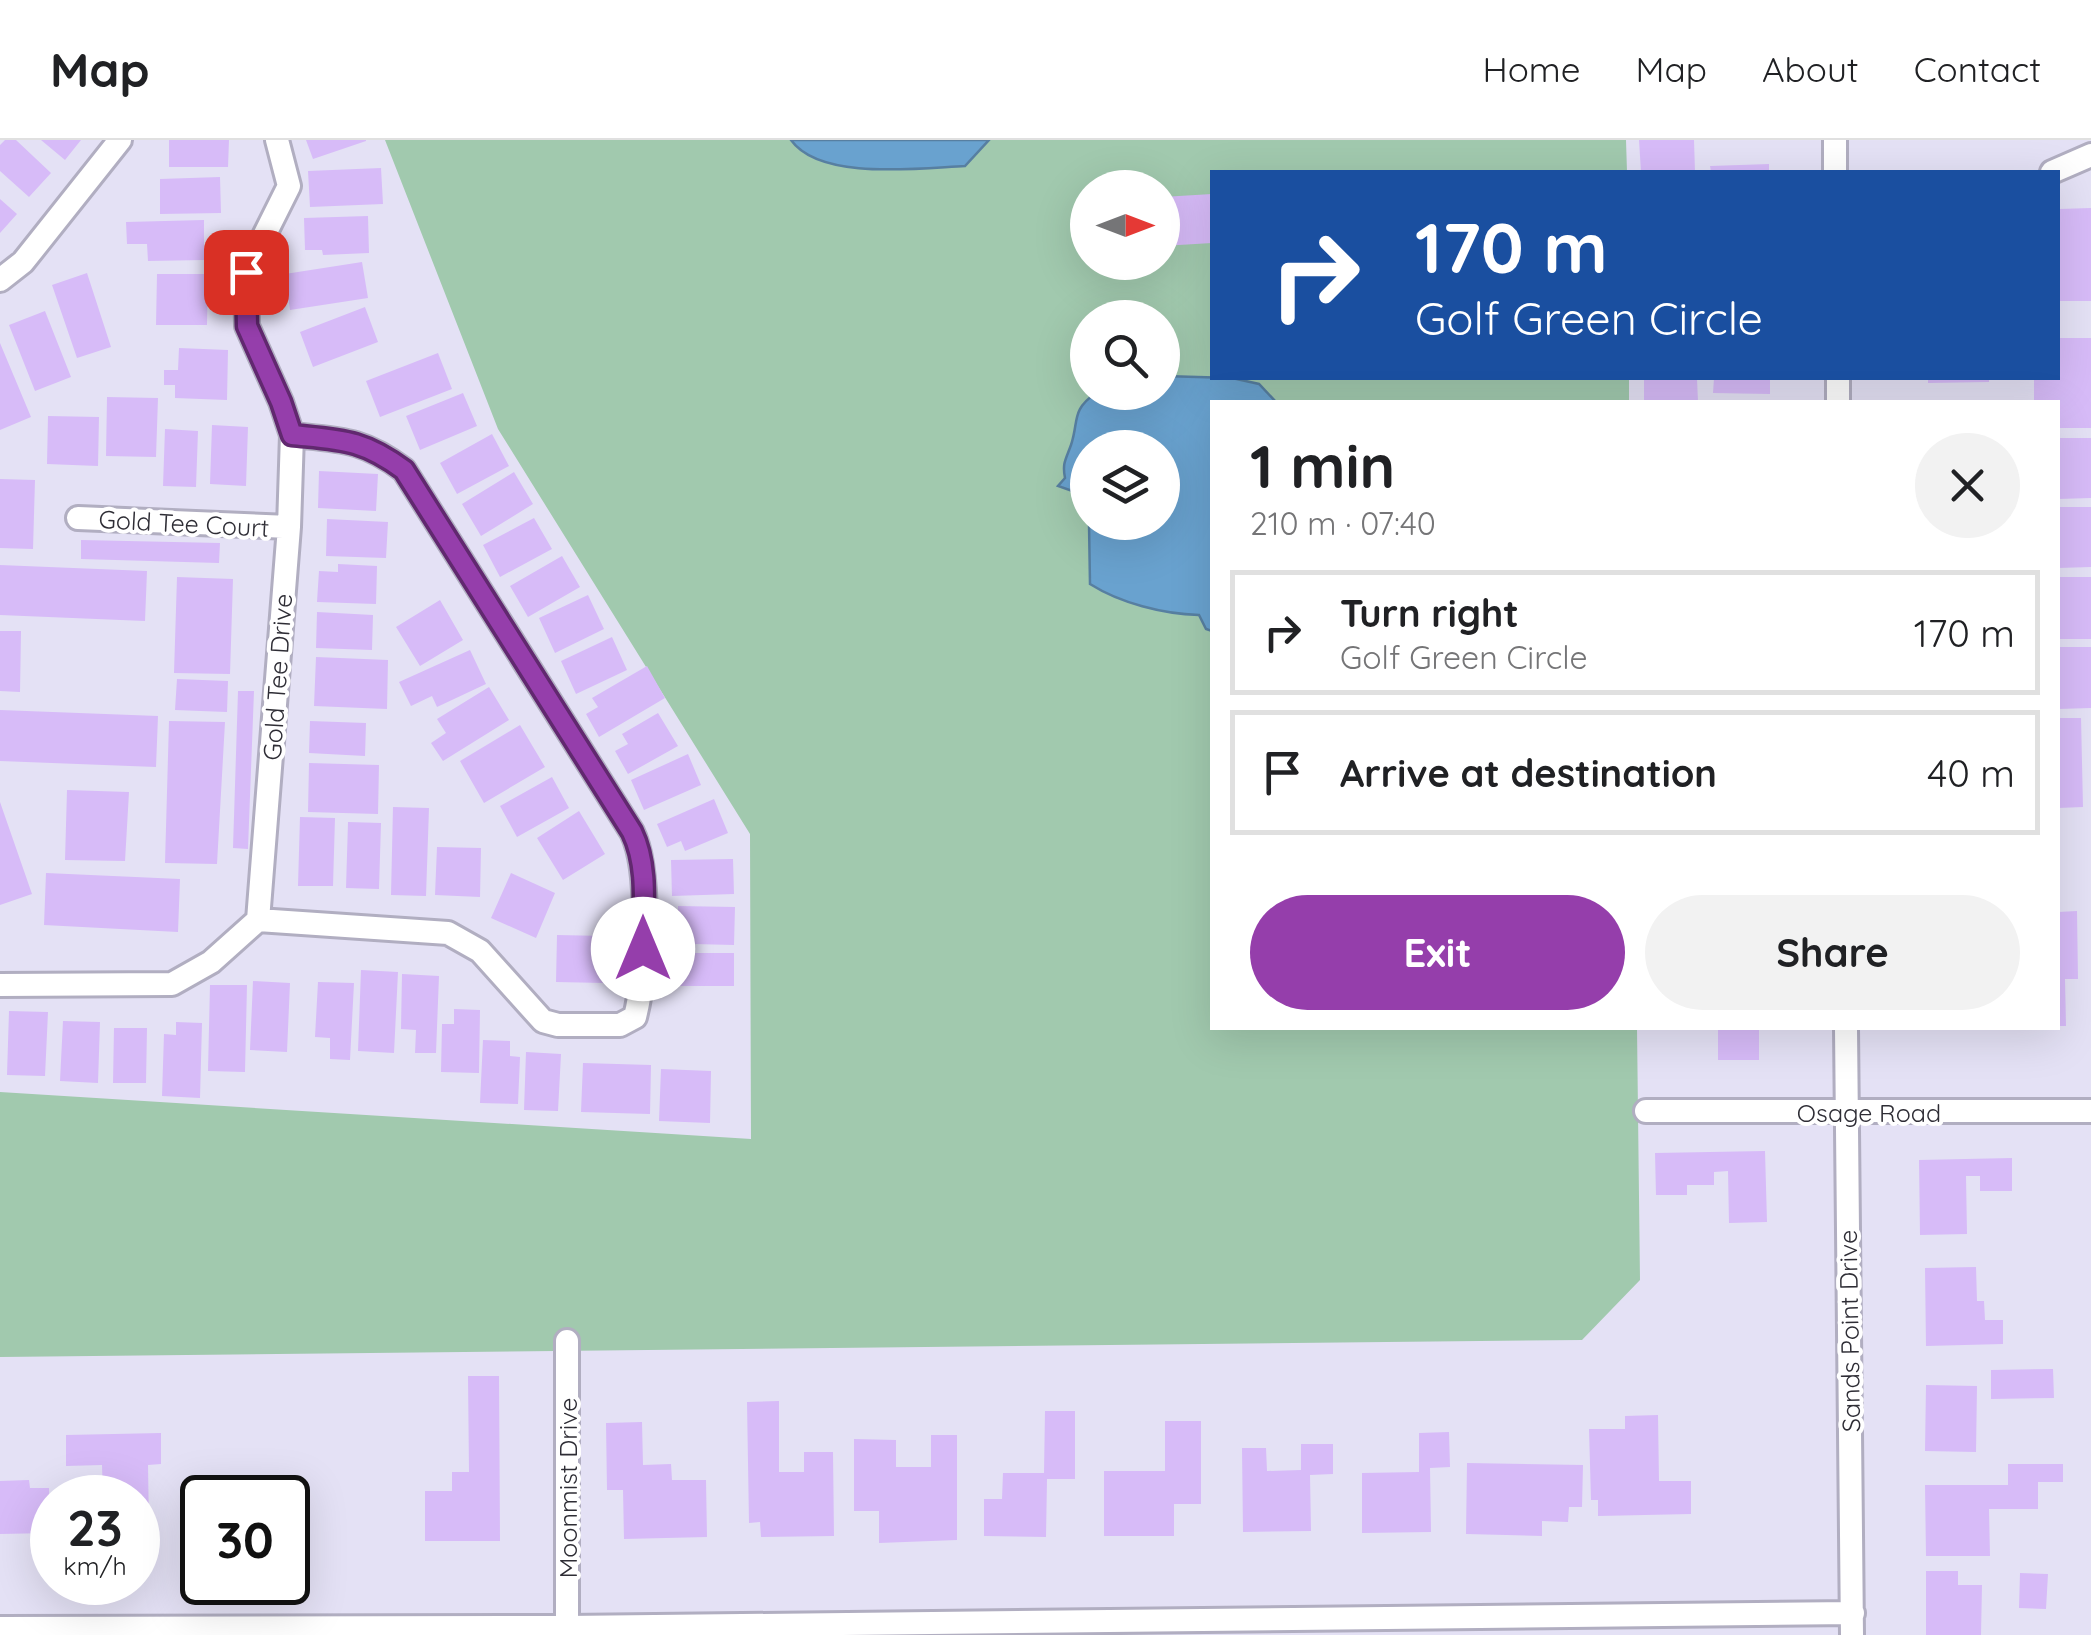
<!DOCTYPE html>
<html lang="en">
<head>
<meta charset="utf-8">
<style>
	body { margin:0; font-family:Quicksand,sans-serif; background:#f2f2f2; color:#202124; height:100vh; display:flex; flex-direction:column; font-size:38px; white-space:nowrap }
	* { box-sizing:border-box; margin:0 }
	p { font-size:32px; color:#757577 }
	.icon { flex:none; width:55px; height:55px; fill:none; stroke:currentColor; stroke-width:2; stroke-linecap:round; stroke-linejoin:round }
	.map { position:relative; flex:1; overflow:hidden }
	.drawer { position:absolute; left:1210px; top:260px; width:850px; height:630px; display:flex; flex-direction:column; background:#fff; border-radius:0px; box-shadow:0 10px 40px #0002 }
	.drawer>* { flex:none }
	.guide { position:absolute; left:1210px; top:30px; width:850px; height:210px; border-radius:0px; box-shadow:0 10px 40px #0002; background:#1a4fa0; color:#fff; overflow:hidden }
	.needle { width:65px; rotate:90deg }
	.controls { position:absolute; left:1070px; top:30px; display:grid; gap:20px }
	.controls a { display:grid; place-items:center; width:110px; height:110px; border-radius:50%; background:#fff; box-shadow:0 10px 40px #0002; font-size:50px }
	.speed { position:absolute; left:30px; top:1335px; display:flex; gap:20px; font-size:50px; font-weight:700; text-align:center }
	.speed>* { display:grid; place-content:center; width:130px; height:130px; border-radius:50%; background:#fff; box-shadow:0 10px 40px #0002; line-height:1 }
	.speed small { font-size:25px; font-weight:400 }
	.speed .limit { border:5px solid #111; border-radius:15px; background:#fff; color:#111 }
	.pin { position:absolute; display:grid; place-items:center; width:85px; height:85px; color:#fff; margin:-42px; border-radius:20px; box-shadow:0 5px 15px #0006 }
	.me { position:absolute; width:110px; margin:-55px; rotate:0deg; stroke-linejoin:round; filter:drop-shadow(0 0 8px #0008) }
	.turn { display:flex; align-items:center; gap:35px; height:210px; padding:0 40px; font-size:45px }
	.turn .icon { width:130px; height:130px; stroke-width:2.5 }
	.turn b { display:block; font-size:70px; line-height:85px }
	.round { display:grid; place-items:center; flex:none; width:105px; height:105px; border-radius:52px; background:#f2f2f2 }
	.head { display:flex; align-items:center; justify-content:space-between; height:170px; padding:0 40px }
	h1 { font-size:60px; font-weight:800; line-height:75px }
	.action { display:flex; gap:20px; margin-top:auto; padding:20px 40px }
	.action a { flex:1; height:115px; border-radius:60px; background:#953eab; color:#fff; font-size:40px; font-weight:800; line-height:115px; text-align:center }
	.action a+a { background:#f2f2f2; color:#202124 }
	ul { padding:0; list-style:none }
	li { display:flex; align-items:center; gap:30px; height:125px; margin:0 20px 15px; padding:0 20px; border:5px solid #e0e0e0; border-radius:0px }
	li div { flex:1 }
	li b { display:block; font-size:38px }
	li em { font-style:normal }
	header { display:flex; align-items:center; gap:60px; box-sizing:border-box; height:140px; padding:0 50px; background:#fff; border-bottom:2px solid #e0e0e0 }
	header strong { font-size:48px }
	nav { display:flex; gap:55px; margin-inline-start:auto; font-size:35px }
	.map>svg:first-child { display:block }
</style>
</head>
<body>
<header>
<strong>Map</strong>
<nav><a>Home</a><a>Map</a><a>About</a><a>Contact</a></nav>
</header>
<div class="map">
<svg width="2091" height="1495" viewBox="0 0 2091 1495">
	<rect width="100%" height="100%" fill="#e4e1f5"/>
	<path fill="#a1c9ae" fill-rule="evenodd" d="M385 0H1626L1627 32H1212V238H1629V262H1212V888H1637L1640 1140 1582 1200 0 1217V952L751 999 750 694 498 289ZM1088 48H1162V122H1088ZM1088 178H1162V252H1088ZM1088 308H1162V382H1088Z"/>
	<path fill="#69a2cf" stroke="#577fa1" stroke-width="2.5" d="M791 0H989L965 26C920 28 820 41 791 0Z
		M1163 236 1232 238 1259 244 1276 262H1212V491L1206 489 1199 475C1163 474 1120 463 1090 444L1089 383 1162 382V308H1088L1087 373 1081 354 1058 346 1065 338C1062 323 1066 319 1071 305 1079 281 1071 270 1096 253L1162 252Z"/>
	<path fill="#d7bbf8" d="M5 0H16L51 33 29 57 0 31V5Z
		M41 0H81L65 20Z
		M169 0H229L228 27H169Z
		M306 0H366V1L313 19Z
		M1639 0H1694L1695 32H1641Z
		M1769 24V32H1711L1710 26Z
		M381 28 383 64 310 67 308 31Z
		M220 37 221 73 160 74V39Z
		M1212 54V103L1162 106V57Z
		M0 59 17 74 0 93Z
		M2091 68V161H2058L2059 69Z
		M368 76 369 113 323 115 322 110H305L304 78Z
		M204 80V120L148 121 147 104H127L126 82Z
		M362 122 368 158 290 170 285 134Z
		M87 133 111 207 77 218 52 145Z
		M157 134H208L207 185H156Z
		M365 167 378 202 313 227 300 192Z
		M45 171 71 237 35 251 9 185Z
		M2058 198H2091V288H2058V262H2034V238H2058Z
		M0 203 31 277 0 290Z
		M179 208 228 210 227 260 175 258V245H164V230H178Z
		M438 213 452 249 380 277 366 241Z
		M1644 238H1697L1698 262H1644Z
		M1714 238H1770V254L1713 253Z
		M1928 238H1989V242L1928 243Z
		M463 253 477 286 420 310 406 276Z
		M107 257 158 258 156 317 106 316Z
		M48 276 99 277 98 326 47 324Z
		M212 285 248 287 246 346 210 344Z
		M165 289 198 291 196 347 163 346Z
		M492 294 509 326 457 354 440 323Z
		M2058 298H2091V358L2058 359Z
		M319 331 378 334 376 371 318 368Z
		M514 332 533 364 481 396 462 364Z
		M0 339 35 340 33 409 0 408Z
		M2058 367H2091V427L2058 428Z
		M534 378 552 409 500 437 483 405Z
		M327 379 388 382 386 418 326 416Z
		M81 400 220 403 219 423 81 419Z
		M562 416 580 447 528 477 510 446Z
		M338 424 377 426 376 464 317 462 319 431 338 432Z
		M0 425 147 431 145 481 0 475Z
		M177 437 233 439 230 534 174 533Z
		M2058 437H2091V499H2058Z
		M588 455 604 489 555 513 539 478Z
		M440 460 463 500 420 526 396 487Z
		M317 472 373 475 372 510 316 508Z
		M0 491H21L20 552 0 551Z
		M612 497 627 530 576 554 561 521Z
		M2058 507H2091V568L2058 569Z
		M470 510 486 544 437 567 432 556 411 566 399 542Z
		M316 517 388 520 387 569 314 566Z
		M647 526 665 558 599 597 586 574 598 567 592 558Z
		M177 539 228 541 227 572 175 570Z
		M489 547 509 580 443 621 431 603 446 593 437 579Z
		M238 551H254L248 709 233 708Z
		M0 570 158 576 156 627 0 621Z
		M658 573 678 606 628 634 615 611 628 604 622 594Z
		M2058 578H2081L2083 667 2058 668Z
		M169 581 225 582 217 724 165 723Z
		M310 581 366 583 365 616 309 613Z
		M520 585 545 627 484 663 460 621Z
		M688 614 701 645 644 670 631 640Z
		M309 623 379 625 378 674 308 672Z
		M552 637 569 668 517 697 500 666Z
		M67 650 129 652 125 721 65 720Z
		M714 659 728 693 685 711 681 701 667 707 657 684Z
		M0 662 32 754 0 765Z
		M393 667 429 668 426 756 391 755Z
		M579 671 605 714 563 740 537 698Z
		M300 677 335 678 333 746H298Z
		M348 682 381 683 379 749 346 748Z
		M437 707 481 708 480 757 435 755Z
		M733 719 734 754 672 756 671 720Z
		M46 733 180 739 178 792 44 785Z
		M511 733 555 753 536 798 491 778Z
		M678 766 735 767 734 805 693 804V794L678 793Z
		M2077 771 2078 839H2065L2066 886H2058V772Z
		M557 795 605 796 604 843 556 842Z
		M676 813H734V846H676Z
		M361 830 398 832 394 913 358 911Z
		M402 834 439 836 436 913H415L416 890 401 889Z
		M253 841 290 843 287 912 250 910Z
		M318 842 354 843 350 920 330 919V898L315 897Z
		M210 845H247L245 932 208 931Z
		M454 869 480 870 479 933 441 932 442 884H454Z
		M9 871 48 872 45 936 7 935Z
		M63 881 100 882 98 943 60 941Z
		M176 882 202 883 200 958 162 956 164 894 176 895Z
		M114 888H147L146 943H113Z
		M1718 888H1759V920H1718Z
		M483 900 510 901V916L520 917 518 964 480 963Z
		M526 912 561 914 558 971 524 970Z
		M583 923 651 925 650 974 581 972Z
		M661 929 711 931 710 983 659 981Z
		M1765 1011 1767 1082 1729 1083 1728 1031 1714 1032V1045H1687V1055H1656L1655 1013Z
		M2012 1018V1051H1980V1036H1966L1967 1094 1920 1095 1919 1020Z
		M1976 1127 1977 1161H1984L1985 1180H2003V1204L1926 1206 1925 1128Z
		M2053 1229 2054 1258 1991 1259V1230Z
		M468 1236H499L500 1401H425V1351H452V1332H469Z
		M1926 1245 1977 1246 1976 1312 1925 1311Z
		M779 1261V1332H804V1312H833L834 1396 761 1397 760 1382 749 1383 747 1262Z
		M1045 1271H1075V1339H1047L1046 1397 984 1396V1359H1002L1003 1333H1044Z
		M1658 1275 1659 1341H1691V1374L1598 1376V1360H1591L1589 1289H1625V1276Z
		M1165 1281H1201V1364H1174V1396H1104V1331H1165Z
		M642 1282 643 1325 671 1324 672 1340H706L707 1397 624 1399 623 1350H607L606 1283Z
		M1449 1292 1450 1327 1430 1328 1431 1392 1362 1393V1333L1419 1332V1293Z
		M161 1293V1324L148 1325 149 1387H138V1358H103L102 1325 66 1326V1295Z
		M931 1295H957V1400L879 1403V1371H854V1299L896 1300V1327H931Z
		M1301 1304H1333V1334L1310 1335 1311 1391 1243 1392 1242 1308H1266L1267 1331 1301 1330Z
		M1467 1323 1583 1325 1582 1367H1569L1568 1382 1542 1381V1396L1466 1394Z
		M2008 1324H2063V1342H2038V1369H1989L1990 1416H1926L1925 1345H2008Z
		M29 1340 30 1348H49L50 1393 0 1394V1341Z
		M191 1341H265V1358H202V1406H191Z
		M1926 1431H1958V1445H1982L1981 1495H1926Z
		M2020 1433 2048 1434 2046 1469 2019 1468Z"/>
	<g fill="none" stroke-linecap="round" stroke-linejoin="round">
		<g stroke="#b1aec1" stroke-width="28">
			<path id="minor" d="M1835 0V32
				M2052 32 2091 15
				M0 140 23 122 120 0
				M1838 238V262
				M78 378 289 387
				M258 780 289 387 292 295 281 262 247 186 246 132 289 46 277 0
				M0 845 172 844 211 822 258 780 448 793 480 811 543 881 558 885H620L635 877C646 834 651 730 632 692L404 330C363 299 341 300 292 295
				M1846 888 1852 1495
				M1646 971H2091
				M567 1201V1495
				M0 1488 567 1487 1853 1473"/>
		</g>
		<use href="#minor" stroke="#fff" stroke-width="22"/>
	</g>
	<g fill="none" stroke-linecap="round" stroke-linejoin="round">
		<g stroke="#61286f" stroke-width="25">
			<path id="route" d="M246 132 247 186 281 262 292 295C341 300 362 299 404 330L632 692C649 727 643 770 643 809"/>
		</g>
		<use href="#route" stroke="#953eab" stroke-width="18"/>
	</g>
	<g text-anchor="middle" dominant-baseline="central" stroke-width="8" stroke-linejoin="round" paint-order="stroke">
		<g font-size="25" fill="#2e2d35" stroke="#fff">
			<text transform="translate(184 383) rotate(3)">Gold Tee Court</text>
			<text transform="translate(277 537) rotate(-86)">Gold Tee Drive</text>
			<text x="1869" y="972">Osage Road</text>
			<text transform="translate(1849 1191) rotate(-91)">Sands Point Drive</text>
			<text transform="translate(567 1348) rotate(-90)">Moonmist Drive</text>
		</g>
	</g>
</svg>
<div class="controls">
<a><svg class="needle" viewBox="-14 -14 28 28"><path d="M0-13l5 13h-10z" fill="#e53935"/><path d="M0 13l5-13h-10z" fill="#757577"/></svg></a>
<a><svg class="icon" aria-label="search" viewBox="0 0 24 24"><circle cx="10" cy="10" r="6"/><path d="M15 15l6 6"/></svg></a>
<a><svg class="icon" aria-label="layers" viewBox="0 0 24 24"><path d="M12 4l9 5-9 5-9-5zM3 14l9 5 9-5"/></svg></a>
</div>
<div class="speed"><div>23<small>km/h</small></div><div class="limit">30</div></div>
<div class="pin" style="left:246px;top:132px;background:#d93025"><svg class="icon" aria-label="arrive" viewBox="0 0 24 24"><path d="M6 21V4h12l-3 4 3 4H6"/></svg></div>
<svg class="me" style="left:643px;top:809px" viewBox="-20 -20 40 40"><circle r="19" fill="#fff"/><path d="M0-13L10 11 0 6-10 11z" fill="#953eab"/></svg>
<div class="guide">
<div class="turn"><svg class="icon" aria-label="right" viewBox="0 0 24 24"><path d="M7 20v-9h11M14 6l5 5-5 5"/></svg><div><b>170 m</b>Golf Green Circle</div></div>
</div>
<section class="drawer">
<div class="head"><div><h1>1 min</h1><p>210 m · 07:40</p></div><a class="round"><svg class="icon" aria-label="close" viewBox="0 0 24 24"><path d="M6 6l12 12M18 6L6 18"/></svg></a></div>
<ul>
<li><svg class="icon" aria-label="right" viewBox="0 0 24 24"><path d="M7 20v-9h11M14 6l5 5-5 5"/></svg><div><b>Turn right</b><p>Golf Green Circle</p></div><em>170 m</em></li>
<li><svg class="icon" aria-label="arrive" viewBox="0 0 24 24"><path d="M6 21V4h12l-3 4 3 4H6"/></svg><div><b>Arrive at destination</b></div><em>40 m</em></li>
</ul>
<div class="action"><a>Exit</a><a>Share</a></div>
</section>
</div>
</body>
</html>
